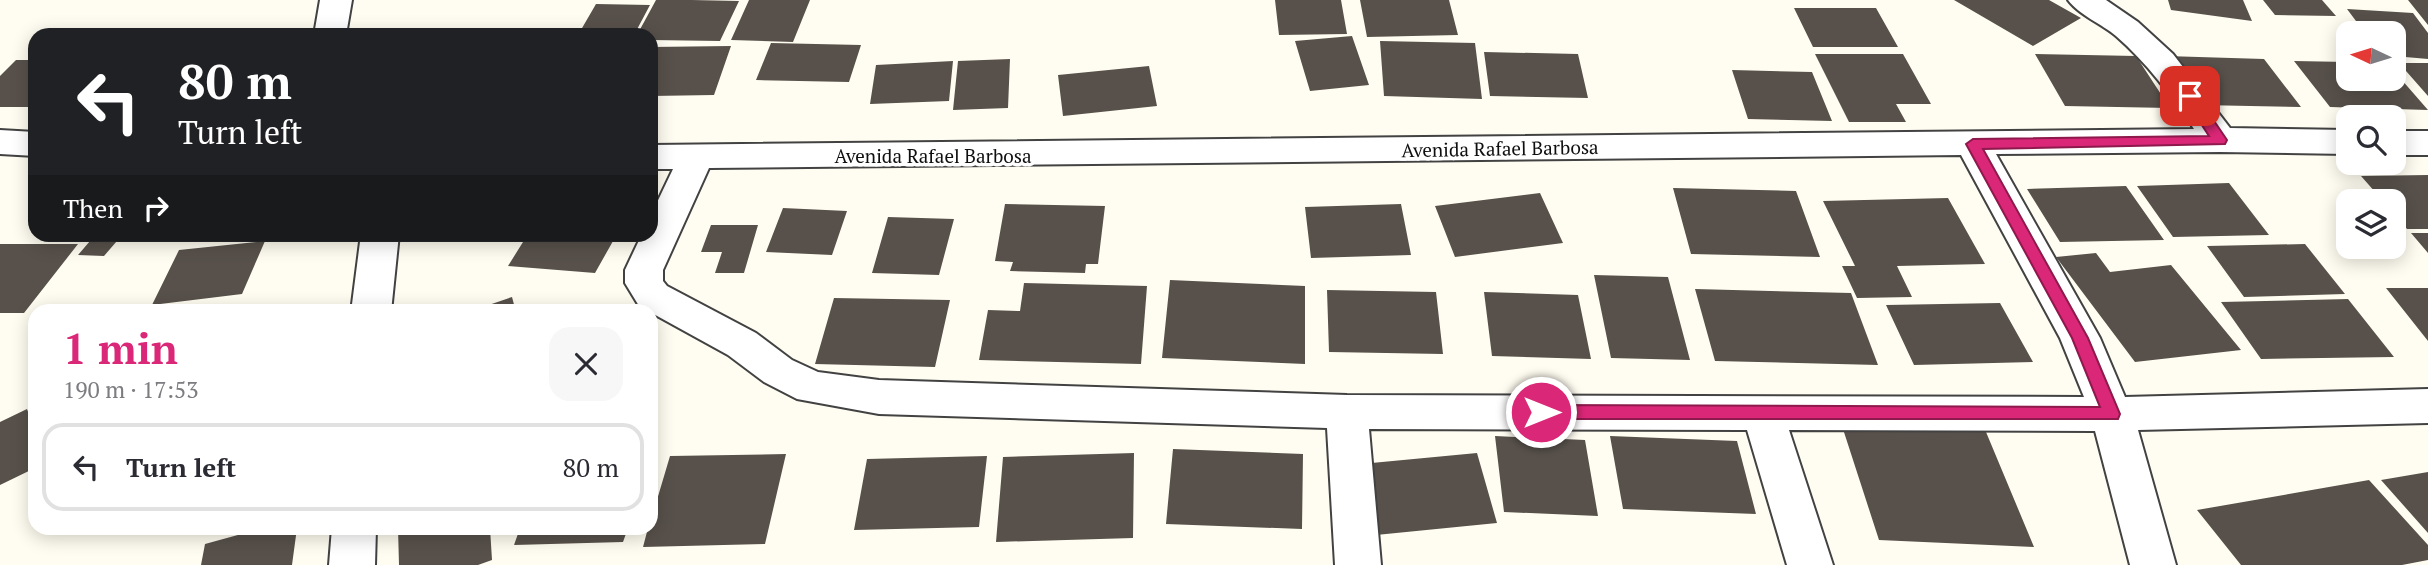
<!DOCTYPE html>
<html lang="en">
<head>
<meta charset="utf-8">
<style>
	body { margin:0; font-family:"PT Serif",serif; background:#f7f7f7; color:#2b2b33; height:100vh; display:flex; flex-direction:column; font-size:26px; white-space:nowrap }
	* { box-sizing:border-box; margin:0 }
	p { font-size:23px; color:#7c7c81 }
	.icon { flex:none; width:38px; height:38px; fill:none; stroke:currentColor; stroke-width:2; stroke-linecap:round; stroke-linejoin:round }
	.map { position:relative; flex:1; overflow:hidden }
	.panel { position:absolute; left:28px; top:304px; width:630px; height:231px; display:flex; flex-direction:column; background:#fff; border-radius:21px; box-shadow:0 4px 18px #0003 }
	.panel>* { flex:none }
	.banner { position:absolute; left:28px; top:28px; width:630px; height:214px; border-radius:21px; box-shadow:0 4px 18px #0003; background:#202124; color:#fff; overflow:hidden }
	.needle { width:46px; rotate:274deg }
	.fabs { position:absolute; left:2336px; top:21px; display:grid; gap:14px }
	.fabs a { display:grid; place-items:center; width:70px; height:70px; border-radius:14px; background:#fff; box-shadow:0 4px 18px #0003; font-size:35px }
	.pin { position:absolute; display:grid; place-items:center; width:60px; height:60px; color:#fff; margin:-30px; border-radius:14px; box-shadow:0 4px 10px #0006 }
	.me { position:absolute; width:77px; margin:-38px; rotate:90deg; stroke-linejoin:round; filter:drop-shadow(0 0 5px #0008) }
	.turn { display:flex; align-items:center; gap:24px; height:147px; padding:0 35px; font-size:32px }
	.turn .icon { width:91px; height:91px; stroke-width:2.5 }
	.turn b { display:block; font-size:49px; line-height:60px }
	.then { display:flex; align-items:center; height:66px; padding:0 35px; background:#0003; gap:14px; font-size:26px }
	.round { display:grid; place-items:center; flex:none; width:74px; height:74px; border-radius:21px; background:#f7f7f7 }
	.summary { display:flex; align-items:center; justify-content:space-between; height:119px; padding:0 35px }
	h1 { font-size:42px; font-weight:800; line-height:52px; color:#db2777 }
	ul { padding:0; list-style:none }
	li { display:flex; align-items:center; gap:21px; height:88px; margin:0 14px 10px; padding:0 21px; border:4px solid #e1e1e2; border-radius:21px }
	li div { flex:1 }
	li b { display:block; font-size:26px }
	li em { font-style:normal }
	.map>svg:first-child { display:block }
</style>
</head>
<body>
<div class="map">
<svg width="2428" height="565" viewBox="0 0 2428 565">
	<rect width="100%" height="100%" fill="#fffdf1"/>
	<path fill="#58514b" d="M656 0H692L739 1 720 41 651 40V35H637Z
		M749 0H810L793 42 731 40Z
		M1275 0H1341L1347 34 1279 35Z
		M1360 0H1449L1458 35 1367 37Z
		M1954 0H2049L2081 18 2033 46Z
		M2168 0H2243L2252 21 2171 10Z
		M2263 0H2322L2336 16 2275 15Z
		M2408 0H2428V25Z
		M596 4 650 5 634 35H578Z
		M1794 8H1876L1898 47H1813Z
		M2347 9 2413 13 2428 33V59L2394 56V33H2365Z
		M1352 36 1369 85 1310 91 1295 41Z
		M1380 41 1475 43 1482 99 1384 96Z
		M771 43 861 45 849 82 756 80Z
		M731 46 714 95 651 96V47Z
		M1484 52 1578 54 1588 98 1490 96Z
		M1815 54H1903L1931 104H1896L1906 122H1849Z
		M2035 54 2136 56 2170 108 2065 106Z
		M2166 56 2264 59 2301 107 2200 105Z
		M1010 59 1008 108 953 110 958 61Z
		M16 60H35V107H0V76Z
		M953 61 949 101 870 104 876 65Z
		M2294 61 2348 62V79H2394V71L2428 110 2330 107Z
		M2399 63H2428V96Z
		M1149 66 1157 106 1063 116 1058 75Z
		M1732 70 1812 72 1832 121 1748 119Z
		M2428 175V229H2407L2394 214V201H2383L2361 176Z
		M2229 183 2269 235 2173 237 2137 186Z
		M2126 186 2164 240 2060 242 2027 189Z
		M1673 188 1796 191 1820 257 1691 254Z
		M1540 193 1563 243 1455 257 1435 206Z
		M1948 198 1985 264 1897 266 1912 297 1857 298 1842 266H1855L1823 201Z
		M1005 204 1105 206 1098 264H1086L1085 273 1010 271 1013 262 995 261Z
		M1401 204 1411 255 1311 258 1305 207Z
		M783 208 847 211 832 255 766 252Z
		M888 217 954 219 939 275 872 273Z
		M711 225H758L744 273H715L722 252H701Z
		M2411 233H2428V253Z
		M96 234H123L104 256 78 255Z
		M528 234H617L595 273 508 266Z
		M265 241 242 294 152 305 179 250Z
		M0 244H78L24 313H0Z
		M2305 244 2345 294 2244 297 2207 246Z
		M2096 253 2110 272 2171 265 2241 350 2135 362 2056 257Z
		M1594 275 1668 277 1690 360 1611 358Z
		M1170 280 1305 286V364L1162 358Z
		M1024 283 1147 286 1141 364 979 360 988 310 1020 311Z
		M2386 288H2428V341Z
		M1695 289 1851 293 1878 365 1715 361Z
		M1327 290 1436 292 1443 354 1329 352Z
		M1484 292 1578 295 1591 359 1492 356Z
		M512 297 516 312H471V311Z
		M834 298 950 300 935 367 815 364Z
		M2348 299 2394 357 2261 359 2221 302Z
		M2000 303 2033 362 1914 365 1886 305Z
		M27 409 35 430V468L0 485V422Z
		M1842 426 1986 432 2034 547 1879 540Z
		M1495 436 1585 440 1598 516 1504 512Z
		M1610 436 1737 441 1756 514 1623 509Z
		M1173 449 1303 454 1302 529 1166 524Z
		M1134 453 1133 538 996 542 1003 457Z
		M1477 453 1497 523 1376 535 1361 464Z
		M786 454 765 544 643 547 648 528H651V520L670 456Z
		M987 456 979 527 854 530 867 459Z
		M2428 472V533L2381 480Z
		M2369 480 2428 545V560L2402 565H2241L2197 510Z
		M263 528H297L292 565H201L205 544Z
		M398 528H490L492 560 478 565H399Z
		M520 528H628L623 542 514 545Z"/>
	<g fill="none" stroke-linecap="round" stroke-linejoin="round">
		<g stroke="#424242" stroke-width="4">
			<path id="minor" d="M320 0H352L346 35H314Z
				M2068 0H2106L2138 22 2173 54 2230 128 2348 130V154L2220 152 1996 154 2100 338 2125 397 2428 389V423L2138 430 2176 565H2130L2095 431 1789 430 1833 565H1787L1747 430 1369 429 1381 565H1335L1327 428 879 414 797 399 764 382 728 355 639 306 625 283V270L642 234H651V215L673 169H651V145L2194 129C2171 95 2147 63 2116 36 2102 24 2079 15 2068 0ZM1961 155 2060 338 2084 397 1347 395 879 380 818 372 792 360 756 333 667 286 663 281V270L709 168Z
				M0 130 35 132V156L0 154Z
				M2394 131H2428V155H2394Z
				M361 234H399L391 312H351Z
				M332 528H376L375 565H329Z"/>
		</g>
		<use href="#minor" fill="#fff" fill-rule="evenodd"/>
	</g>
	<path fill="#db2777" stroke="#8e194d" stroke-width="2" d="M2190 92 2195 93 2225 137 2227 140 2225 144 1983 149 2088 338 2120 414 2118 419H1541L1535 417 1532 412 1535 407 1541 405 2100 407 2072 338 1966 144 1973 139 2209 136 2183 96Z"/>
	<g text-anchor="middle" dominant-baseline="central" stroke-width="7" stroke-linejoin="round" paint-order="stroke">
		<g font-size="19" fill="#0f0f0f" stroke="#fff">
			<text transform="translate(1500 148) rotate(-1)">Avenida Rafael Barbosa</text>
			<text x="933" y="155">Avenida Rafael Barbosa</text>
		</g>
	</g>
</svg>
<div class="fabs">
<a><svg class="needle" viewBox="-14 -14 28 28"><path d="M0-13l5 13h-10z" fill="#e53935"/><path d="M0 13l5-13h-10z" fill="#7c7c81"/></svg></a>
<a><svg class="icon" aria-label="search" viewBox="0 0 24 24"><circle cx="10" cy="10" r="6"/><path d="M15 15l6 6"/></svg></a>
<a><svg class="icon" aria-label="layers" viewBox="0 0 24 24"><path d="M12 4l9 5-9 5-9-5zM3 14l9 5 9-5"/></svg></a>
</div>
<div class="pin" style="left:2190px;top:96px;background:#d93025"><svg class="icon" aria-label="arrive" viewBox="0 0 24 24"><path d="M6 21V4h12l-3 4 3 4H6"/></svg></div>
<svg class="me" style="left:1541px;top:412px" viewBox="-20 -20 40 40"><circle r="17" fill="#db2777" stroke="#fff" stroke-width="3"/><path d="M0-11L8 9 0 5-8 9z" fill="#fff"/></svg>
<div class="banner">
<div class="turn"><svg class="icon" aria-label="left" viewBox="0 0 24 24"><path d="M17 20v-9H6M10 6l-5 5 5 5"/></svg><div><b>80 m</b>Turn left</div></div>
<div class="then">Then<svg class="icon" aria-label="right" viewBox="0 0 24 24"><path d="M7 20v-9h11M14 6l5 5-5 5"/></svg></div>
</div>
<section class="panel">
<div class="summary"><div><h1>1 min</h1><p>190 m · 17:53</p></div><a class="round"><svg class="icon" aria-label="close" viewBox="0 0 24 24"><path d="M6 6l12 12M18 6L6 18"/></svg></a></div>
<ul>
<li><svg class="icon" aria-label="left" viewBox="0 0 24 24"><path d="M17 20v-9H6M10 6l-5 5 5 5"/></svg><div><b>Turn left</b></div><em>80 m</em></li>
</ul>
</section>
</div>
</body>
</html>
